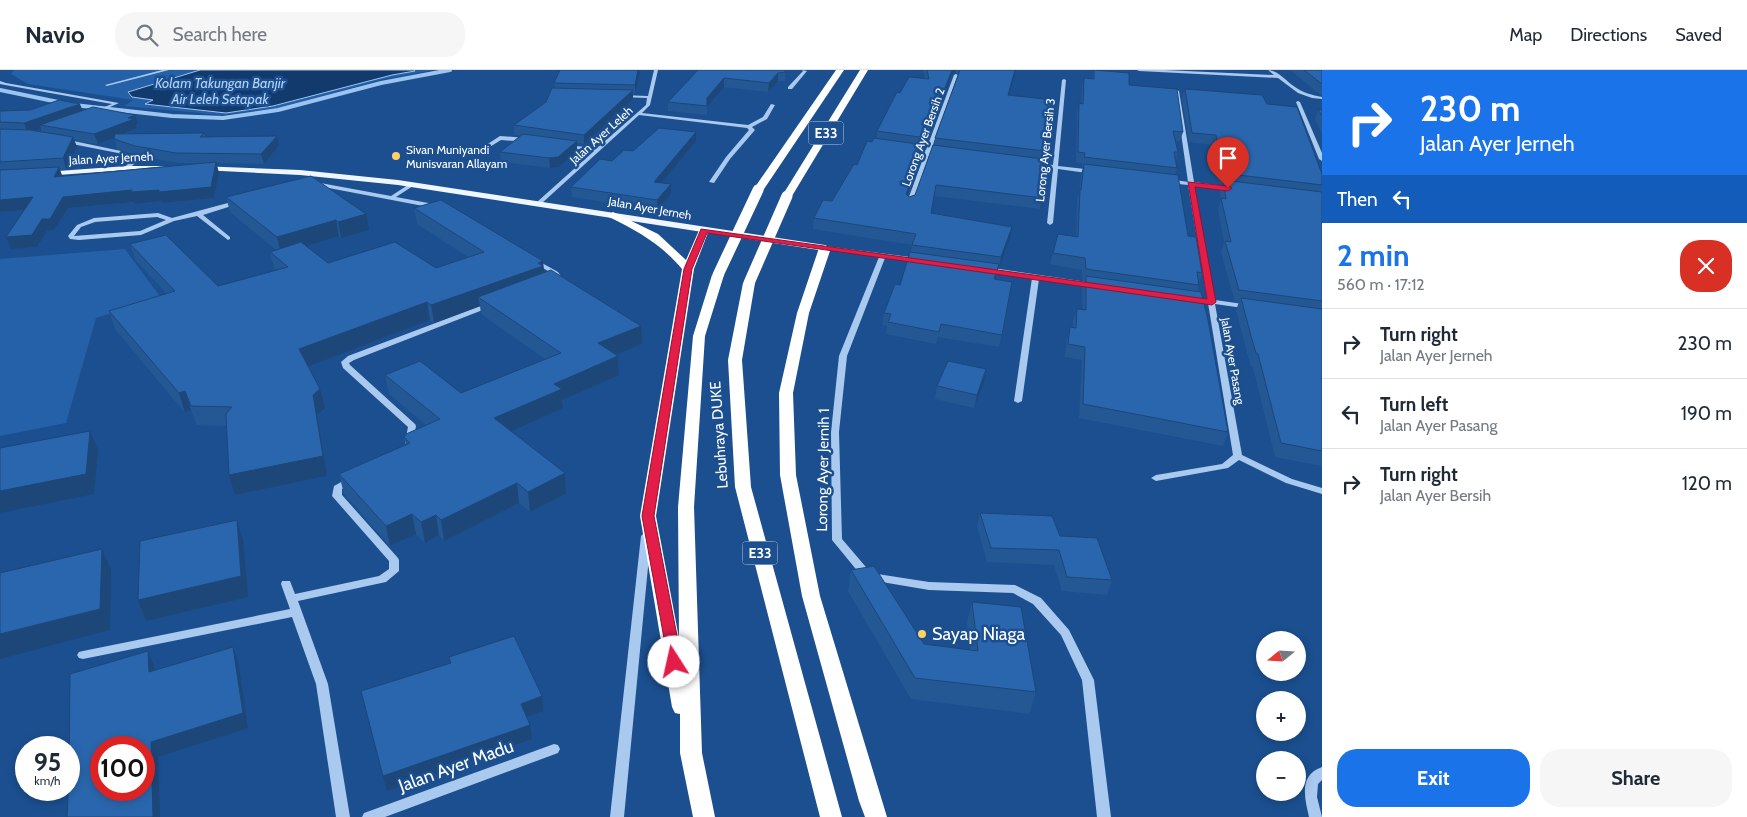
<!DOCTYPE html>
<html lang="en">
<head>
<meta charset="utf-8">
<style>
	body { margin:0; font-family:Cabin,sans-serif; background:#f6f6f7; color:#1f2937; height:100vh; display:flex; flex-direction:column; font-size:19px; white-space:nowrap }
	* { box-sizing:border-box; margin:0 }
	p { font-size:16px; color:#747a83 }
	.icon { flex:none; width:28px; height:28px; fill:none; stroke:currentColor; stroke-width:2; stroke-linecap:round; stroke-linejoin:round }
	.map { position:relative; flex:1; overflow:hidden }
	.sheet { display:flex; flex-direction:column; background:#fff; width:425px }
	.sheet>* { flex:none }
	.top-card { background:#1a73e8; color:#fff; overflow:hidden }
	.needle { width:32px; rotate:252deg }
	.fabs { position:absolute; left:1256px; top:561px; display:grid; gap:10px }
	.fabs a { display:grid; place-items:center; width:50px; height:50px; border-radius:50%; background:#fff; box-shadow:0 2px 8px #0003; font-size:25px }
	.speed { position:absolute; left:15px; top:666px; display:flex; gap:10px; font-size:25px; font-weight:700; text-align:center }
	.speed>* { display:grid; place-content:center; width:65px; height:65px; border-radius:50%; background:#fff; box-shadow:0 2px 8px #0003; line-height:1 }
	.speed small { font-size:12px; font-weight:400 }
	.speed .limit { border:8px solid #d22; background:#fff; color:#111 }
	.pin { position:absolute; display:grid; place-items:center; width:42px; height:42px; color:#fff; margin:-51px -21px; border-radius:50% 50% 50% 0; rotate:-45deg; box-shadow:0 0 5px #0007 }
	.pin .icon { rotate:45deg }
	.me { position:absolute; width:55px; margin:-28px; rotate:350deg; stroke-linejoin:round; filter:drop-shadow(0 0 4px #0008) }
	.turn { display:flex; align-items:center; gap:18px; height:105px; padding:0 15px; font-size:22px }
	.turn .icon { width:65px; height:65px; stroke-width:2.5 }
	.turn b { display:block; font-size:35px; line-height:42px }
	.then { display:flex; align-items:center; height:48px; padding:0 15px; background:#0003; gap:10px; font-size:19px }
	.round { display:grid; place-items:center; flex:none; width:52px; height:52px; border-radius:20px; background:#f6f6f7 }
	.summary { display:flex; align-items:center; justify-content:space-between; height:85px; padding:0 15px }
	h1 { font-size:30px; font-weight:700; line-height:38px; color:#1a73e8 }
	.action { display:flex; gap:10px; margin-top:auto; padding:10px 15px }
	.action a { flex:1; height:58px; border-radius:20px; background:#1a73e8; color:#fff; font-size:20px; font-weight:700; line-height:58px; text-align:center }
	.action a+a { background:#f6f6f7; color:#1f2937 }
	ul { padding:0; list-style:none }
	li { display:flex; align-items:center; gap:15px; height:70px; padding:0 15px; border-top:1px solid #e0e1e3 }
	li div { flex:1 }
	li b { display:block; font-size:19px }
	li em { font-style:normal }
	header { display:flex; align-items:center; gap:30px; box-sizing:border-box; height:70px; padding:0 25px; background:#fff; border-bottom:1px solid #e0e1e3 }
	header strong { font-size:24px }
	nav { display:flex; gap:28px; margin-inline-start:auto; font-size:18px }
	.search { width:350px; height:45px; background:#f6f6f7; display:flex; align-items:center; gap:12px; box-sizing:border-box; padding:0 18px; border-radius:20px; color:#747a83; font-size:19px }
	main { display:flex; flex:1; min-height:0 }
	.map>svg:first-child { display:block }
</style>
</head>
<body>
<header>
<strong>Navio</strong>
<div class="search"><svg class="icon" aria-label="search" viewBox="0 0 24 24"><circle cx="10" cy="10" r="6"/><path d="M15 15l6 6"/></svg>Search here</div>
<nav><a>Map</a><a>Directions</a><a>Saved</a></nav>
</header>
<main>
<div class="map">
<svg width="1322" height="747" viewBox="0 0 1322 747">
	<rect width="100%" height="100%" fill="#1b4f8f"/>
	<path fill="#2461a8" d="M14 0H434L384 9 277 38 221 45 124 36 133 30 28 14 11 4Z
		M125 179 161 228 96 248 66 353 0 366V189Z"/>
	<path fill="#123a6d" stroke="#9cc4f0" d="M200 0H414L415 1 392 5 273 36 226 43 145 34 153 30 132 27 128 22Z"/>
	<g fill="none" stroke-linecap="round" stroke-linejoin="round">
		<path stroke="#9cc4f0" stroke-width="4" d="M0 20 63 33
			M74 35 172 46 223 48 278 40 381 13 450 0"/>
		<path fill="#a9c9ee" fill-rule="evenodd" d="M162 0H169L107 16 105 15Z
			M654 0H658L650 35 642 43 748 55 763 47 771 34 775 35 767 49 752 57 755 60 730 89 714 113 709 112 726 87 749 60 747 58 639 45 541 134H537V132L594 81 567 78 564 76 565 75 597 78 646 35 647 28 621 27 619 26 621 25 648 26Z
			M802 0 807 1 792 19H788V17L803 1Z
			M1137 0H1165L1274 5 1268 0C1278 0 1287 12 1295 17 1303 23 1312 25 1322 27V29L1312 28 1298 23 1278 8 1139 1Z
			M956 4 958 5 931 80 945 83 942 85 930 83 912 135 907 136 906 135 925 83 910 80 913 78 926 80 954 5Z
			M1064 9 1066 10 1058 96 1094 100 1097 102 1094 104 1058 99 1053 153 1050 155 1047 153 1053 98 1032 96 1029 94 1032 92 1053 95 1062 10Z
			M0 11 6 13 119 33 94 44H92V42L112 34 5 15 0 14Z
			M1177 20 1179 21 1194 112 1233 117 1236 119 1233 121 1194 116 1215 230 1250 235 1254 237 1250 239 1215 234 1242 385 1292 409 1322 418V424L1286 413 1239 390 1228 398 1156 411 1151 408 1156 405 1222 394 1233 385 1208 233 1191 231 1187 229 1191 227 1207 229 1188 115 1169 113 1166 111 1169 109 1188 112 1175 21Z
			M1298 31 1300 32 1322 83V91L1319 89 1296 32Z
			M500 66 527 68 530 70 527 72 501 70 488 78 483 77Z
			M64 69 121 81 139 89 129 99H125V97L132 89 118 83 62 72 61 71Z
			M315 112 391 126 411 113 413 114V116L396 127 439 135 442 137 439 139 313 115V113Z
			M239 130 241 131V133L203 145 230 167V169L228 170 197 146 174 151 141 165 79 170 70 169 68 166 77 155 94 148 158 143 172 148ZM157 147 166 150 140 161 74 166 81 157 95 152Z
			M825 176 918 188 921 190 918 192 885 188 847 286 839 362 842 469 871 503 929 512 1015 515 1041 528 1069 560 1094 610 1111 747H1097L1082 610 1061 565 1033 534 1013 523 929 520 864 509 832 470 831 362 839 286 879 187 823 179V177Z
			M533 188 558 202 562 208C560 211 557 213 553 212L552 211 555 208 553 204 531 191 530 190Z
			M986 197 1094 213 1097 215 1094 217 1039 209 1022 331 1018 333 1014 331 1032 208 984 200 983 199Z
			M486 234H492L493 236 354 290 349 293 350 295 415 354 416 356 413 372 409 375 406 374 405 372 408 357 343 298 341 292 348 286Z
			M352 406 357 409 342 419V425L398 488 399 490V501L386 512 298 531 328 614 350 747H336L316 614 292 547 83 589 79 588 77 585 79 582 83 581 290 539 281 514 282 511H290L295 524 379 506 389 499V491L332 426 334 416Z
			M646 463 649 464 651 466 624 747H610L641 466 643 464Z
			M554 674 558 675 560 679 558 683 385 747H362L364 743Z
			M1322 697V710L1318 714 1317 727 1322 747H1309C1305 729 1298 705 1322 697Z"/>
		<path fill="#f0f6ff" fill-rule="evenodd" d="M127 96H164L168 98 164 100H127L44 106 40 104 44 102Z
			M198 96 300 100 398 110 825 175 830 178 825 181 398 115 300 105 201 100H198Z"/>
		<path fill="#fff" fill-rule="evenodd" d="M836 0H844L762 122H754L753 120Z
			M860 0H868L792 126 791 128H783L782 126Z
			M613 142 658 164 686 190 700 158 704 157 709 160 694 199 656 446 679 568 678 437 693 266 712 205 718 202 724 205 705 266 694 437 702 683 715 747H693L680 683V644L675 643 672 637 640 446 682 199C662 175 638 161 609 147L608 145Z
			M825 175 831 178 809 243 793 323 796 405 820 526 887 747H865L859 731 802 526 780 405 779 323 797 243 819 178Z
			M749 209 755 213 742 290 751 417 842 747H820L735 417 728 290 743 213Z"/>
		<path stroke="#fff" stroke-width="11" d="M718 205 758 120
			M749 213 787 126"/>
	</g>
	<path fill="#245895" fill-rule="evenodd" d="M698 0 786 2 785 11H778L768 22 724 17 707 37V45L668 41V32Z
		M923 0H1016L1008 25 1045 81 1041 104 1044 126 1042 137 1040 139 934 126 931 143 1010 168 999 198H998L995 209 1012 212 999 277 938 267 936 274 886 264 887 256 882 255 884 243 900 215 911 182 912 175 813 159 814 148 832 131 872 72 877 68V61L900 23 925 9ZM955 2 958 5 935 68 934 75 915 125 909 127 907 126 922 85 923 78H925L952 4Z
		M1094 0 1129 15 1183 62 1180 71H1176L1178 82 1176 91 1177 98 1175 105 1188 166 1202 203 1197 222 1228 362 1223 376 1079 348 1082 290 1065 287 1067 269 1070 257H1073V251L1077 239 1083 240 1082 218 1084 211 1082 210V200L1050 194 1053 183 1076 167 1077 130 1080 120 1081 104 1083 97H1082V93L1076 92 1077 42 1079 33H1081L1082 17 1084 8 1092 9Z
		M1290 0H1322V26Z
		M640 3 635 24H633V29L584 74 577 73V81L559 97 550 98 501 92 500 82 521 65H514V55L546 32 555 18 554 13Z
		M1185 19 1267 34 1322 115V396L1275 387 1253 297 1251 296 1246 279 1236 240 1239 232H1235L1221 182 1224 172 1218 139 1221 129 1220 121 1222 114 1219 113 1213 75 1189 72 1182 28Z
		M1318 39 1322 40V63L1315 49Z
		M0 41H83L138 54 136 55 137 58 124 64 204 63 205 67 277 66 279 75 264 94 216 93 219 103 214 128 162 133 161 131 135 134 134 132 68 138 54 160 47 161 37 177 11 179 6 167 25 140 0 142ZM41 59 42 62 34 61ZM114 67 117 79 138 86 179 93H198L62 106 60 100 66 99 77 77 74 70 98 74Z
		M696 71 661 113 671 124 657 140 572 127 571 117 633 81Z
		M258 120 369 160 341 168 339 166 306 176 328 193 436 198 468 187 417 154 414 138 544 203 642 274 615 285 618 286 619 305 562 330 563 338 510 361 565 403 566 424 530 442 519 433 444 471 439 465 425 473 416 464 390 476 344 424 339 404 406 375 404 367 426 355 389 324 385 305 461 323 545 289 481 244 480 236 434 253 430 250 308 296 325 338 317 345 327 406 235 425 227 356 197 355 191 340 185 343 115 259 109 241 167 224 136 191 130 174 218 216 276 200 274 198 270 182 276 180 230 142 226 127Z
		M986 299 984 312 974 338 935 329 937 316Z
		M980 443 1060 466 1112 510 1107 525 1062 521 1054 495 987 492 977 457Z
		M851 500 924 574 970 580 967 553 972 532 1036 622 1029 644 911 629 848 521Z"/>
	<path fill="#1d4779" d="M638 0H639L640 3 635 24V15Z
		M952 0H956L955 2 952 4 925 78 926 68Z
		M1015 0H1016L1006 35 1008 25Z
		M778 3V11L768 22 769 13Z
		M724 8V17L707 37V28Z
		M633 20V29L584 74V65Z
		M80 34 84 44 40 55 41 59 28 63 24 53Z
		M135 45 138 54 136 55 137 58 98 74 94 64 128 48Z
		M696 62V71L654 122V112Z
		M277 66 279 75 264 94 261 84Z
		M73 67 77 77 66 99 63 88Z
		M577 71V81L559 97 550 98 549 88Z
		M924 75 922 85 904 134 906 124Z
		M216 92 219 103 214 128 162 133 161 131 135 134 134 132 68 138 54 160 47 161 37 177 11 179 6 167 63 127Z
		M59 97 63 108 54 107Z
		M671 114V124L657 140V130Z
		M1044 126 1042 137 1040 139 1042 128Z
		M33 127 38 139 0 142V130Z
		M366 144 369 160 341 168 338 152Z
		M336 150 339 166 281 184 277 167Z
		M1012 157 1010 168 999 198 1001 187Z
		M543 191 545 208 478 227 480 236 434 253 431 235Z
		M999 194 996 206 991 221 994 209Z
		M427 232 430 250 304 298 299 279Z
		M641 256 642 274 599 292 598 273Z
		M618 286 619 305 562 330 563 338 496 368 494 348 554 314Z
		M986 299 984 312 974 338 977 325Z
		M320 319 325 338 317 345 327 406 235 425 229 405Z
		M185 321 191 340 185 343 179 323Z
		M90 361 98 380 94 424 0 443V421Z
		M565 403 566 424 530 442 528 422Z
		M517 413 519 433 444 471 441 450Z
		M412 444 416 464 390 476 386 456Z
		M436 445 439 465 425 473 421 452Z
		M237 450 243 470 248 527 146 551 138 530Z
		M102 479 111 500 110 560 0 589V564Z
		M233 577 238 592 248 658 158 687 160 747H153L151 672Z
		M148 581 154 596 156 617 149 602Z
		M542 626 543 641 523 648 521 634Z
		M530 655 532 669 387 721 383 706Z"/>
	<path fill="#2a66ad" stroke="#1d4779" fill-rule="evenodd" d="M560 0H638L635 15 554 13Z
		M698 0H784L786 2 778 3 769 13 724 8 707 28V36L668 32Z
		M927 0H952L926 68 877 61 897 22 900 23 909 7 929 9Z
		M960 0H1015L1008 25 1053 30 1045 81 935 68Z
		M1094 0 1129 3V15L1177 19 1183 62 1173 61 1178 82H1174L1177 98 1084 87 1085 83 1078 82 1079 33 1083 34 1084 8 1094 9Z
		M1304 0H1322V14Z
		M552 18 633 20 584 65 514 55 546 32Z
		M1185 19 1262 25 1267 34 1297 37 1322 104V115L1222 103 1216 65 1192 63Z
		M59 30 80 34 24 53 0 52V41L30 40Z
		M93 37 135 45 128 48 134 49 94 64 40 55Z
		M1318 39 1322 40V46Z
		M659 58 696 62 654 112 671 114 657 130 571 117 600 89 612 91 624 80 633 81Z
		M0 59 30 60 73 67 63 88 0 92Z
		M204 63 200 67 277 66 261 84 176 83 135 76 114 69 115 64Z
		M523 64 577 71 558 87 549 88 500 82Z
		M874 68 924 75 906 124 909 127 915 125 933 75 1043 89 1041 104H1045L1044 126 1042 128 936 115 931 143 1012 157 1001 187 912 175 916 164 814 148 823 130 832 131 854 94 857 95 867 71 872 72Z
		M216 92 211 117 159 122V120L131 122 132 120 63 127 50 149H42L32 165 6 167 33 127 0 130V100L59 97 54 107Z
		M1084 94 1178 105 1188 166 1196 167 1202 203 1197 202 1199 215 1086 199 1085 188 1053 183 1058 164 1078 167 1080 120H1081Z
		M311 106 366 144 338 152 336 150 277 167 226 127Z
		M1223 110 1322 122V231L1239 220 1225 171 1231 172 1221 128 1226 129Z
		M441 130 543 191 538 193 543 196 431 235 427 232 299 279 320 319 313 325 323 386 229 405 226 344 232 337 191 336 185 321 179 323 109 241 175 221 130 174 166 165 218 216 288 197 270 182 301 172 328 193 395 172 436 198 484 182 414 138Z
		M910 182 999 194 994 209 1012 212 1002 265 941 254 939 262 888 252 891 244 884 243 895 214 900 215Z
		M551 200 641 256 598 273 618 286 554 314 562 319 494 348 565 403 528 422 517 413 441 450 436 445 421 452 412 444 386 456 339 404 410 373 404 367 406 364 440 349 385 305 420 291 461 323 561 283 478 227Z
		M1086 206 1201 222 1208 250 1228 362 1083 334 1085 277 1068 274 1070 257 1076 258 1077 239 1086 240Z
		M1241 228 1322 239V381L1281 373 1258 284 1256 283 1251 266Z
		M948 291 986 299 977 325 937 316Z
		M90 361 86 404 0 421V378Z
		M980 443 1052 446 1060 466 1097 468 1112 510 1067 507 1059 480 991 478Z
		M237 450 241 506 138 530 140 471Z
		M102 479 100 539 0 564V503Z
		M874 496 924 574 978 581 972 532 1021 537 1036 622 915 608 851 500Z
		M514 566 542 626 521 634 530 655 383 706 361 621 451 593 449 587Z
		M233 577 243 643 151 672 153 747H67L69 704 70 604 148 581 149 602ZM101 678H144V720H101Z"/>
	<path fill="#e11d48" stroke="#92132f" d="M1188 112 1228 116 1232 118 1228 121 1195 117 1216 232 1212 235 707 163 692 199 654 446 682 592 680 596 674 597 669 596 642 446 684 199 701 159 1207 229Z"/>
	<g fill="#ffd166" stroke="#1b4f8f" stroke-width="2">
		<circle cx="396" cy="86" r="5"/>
		<circle cx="922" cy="564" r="5"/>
	</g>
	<g text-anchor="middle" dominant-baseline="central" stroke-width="5" stroke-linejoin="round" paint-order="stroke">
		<g font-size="12" fill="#fff" stroke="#1b4f8f">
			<text transform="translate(601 65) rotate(-42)">Jalan Ayer Leleh</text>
			<text transform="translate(923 67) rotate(-70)">Lorong Ayer Bersih 2</text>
			<text transform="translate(1045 80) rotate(-84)">Lorong Ayer Bersih 3</text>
			<text transform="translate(111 88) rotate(-3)">Jalan Ayer Jerneh</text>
			<text transform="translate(650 138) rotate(10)">Jalan Ayer Jerneh</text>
			<text transform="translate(1233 291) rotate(80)">Jalan Ayer Pasang</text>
		</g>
		<g font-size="12" fill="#fff" stroke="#1b4f8f" text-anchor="start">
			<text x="406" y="79">Sivan Muniyandi<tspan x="406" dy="14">Munisvaran Allayam</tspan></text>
		</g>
		<g font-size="14" font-style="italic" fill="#b5d3f5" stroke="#1b4f8f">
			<text x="220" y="13">Kolam Takungan Banjir<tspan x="220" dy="16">Air Leleh Setapak</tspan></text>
		</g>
		<g fill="#1b4f8f" stroke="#bbcadd" stroke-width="1">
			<rect x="808.5" y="51.5" width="35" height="23" rx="4"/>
			<rect x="742.5" y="471.5" width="35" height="23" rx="4"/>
		</g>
		<g font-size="14" font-weight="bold" fill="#fff">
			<text x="826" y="63">E33</text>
			<text x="760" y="483">E33</text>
		</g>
		<g font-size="15" fill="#fff" stroke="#1b4f8f">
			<text transform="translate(719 365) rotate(-94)">Lebuhraya DUKE</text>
			<text transform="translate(823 400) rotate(-89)">Lorong Ayer Jernih 1</text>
		</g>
		<g font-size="18" fill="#fff" stroke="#1b4f8f" text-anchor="start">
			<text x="932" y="564">Sayap Niaga</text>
		</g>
		<g font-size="18" fill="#fff" stroke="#1b4f8f">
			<text transform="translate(456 696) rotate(-20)">Jalan Ayer Madu</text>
		</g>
	</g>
</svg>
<div class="fabs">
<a><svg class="needle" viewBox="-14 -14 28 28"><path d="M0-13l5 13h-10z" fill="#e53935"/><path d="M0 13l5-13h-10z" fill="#747a83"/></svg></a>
<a>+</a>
<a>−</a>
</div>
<div class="speed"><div>95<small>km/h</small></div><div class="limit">100</div></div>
<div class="pin" style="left:1228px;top:118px;background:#d93025"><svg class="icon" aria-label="arrive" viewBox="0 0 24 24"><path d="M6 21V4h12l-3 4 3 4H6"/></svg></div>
<svg class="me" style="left:674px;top:592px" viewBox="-20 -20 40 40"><circle r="19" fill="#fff"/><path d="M0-13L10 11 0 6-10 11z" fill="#e11d48"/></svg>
</div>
<section class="sheet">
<div class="top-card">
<div class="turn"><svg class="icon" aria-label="right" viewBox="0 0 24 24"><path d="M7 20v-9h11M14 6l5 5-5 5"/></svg><div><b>230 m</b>Jalan Ayer Jerneh</div></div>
<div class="then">Then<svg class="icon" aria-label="left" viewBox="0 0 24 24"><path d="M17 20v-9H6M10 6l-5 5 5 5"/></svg></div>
</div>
<div class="summary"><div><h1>2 min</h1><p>560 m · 17:12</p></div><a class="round" style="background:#d93025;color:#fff"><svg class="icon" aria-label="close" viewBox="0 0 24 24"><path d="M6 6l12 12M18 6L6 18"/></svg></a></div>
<ul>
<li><svg class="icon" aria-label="right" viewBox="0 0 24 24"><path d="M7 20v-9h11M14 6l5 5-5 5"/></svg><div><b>Turn right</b><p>Jalan Ayer Jerneh</p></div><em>230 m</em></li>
<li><svg class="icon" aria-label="left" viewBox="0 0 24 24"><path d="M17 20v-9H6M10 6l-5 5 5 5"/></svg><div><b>Turn left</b><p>Jalan Ayer Pasang</p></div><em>190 m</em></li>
<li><svg class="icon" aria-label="right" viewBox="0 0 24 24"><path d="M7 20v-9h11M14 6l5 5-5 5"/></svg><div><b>Turn right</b><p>Jalan Ayer Bersih</p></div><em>120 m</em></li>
</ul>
<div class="action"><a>Exit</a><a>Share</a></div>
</section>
</main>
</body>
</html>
